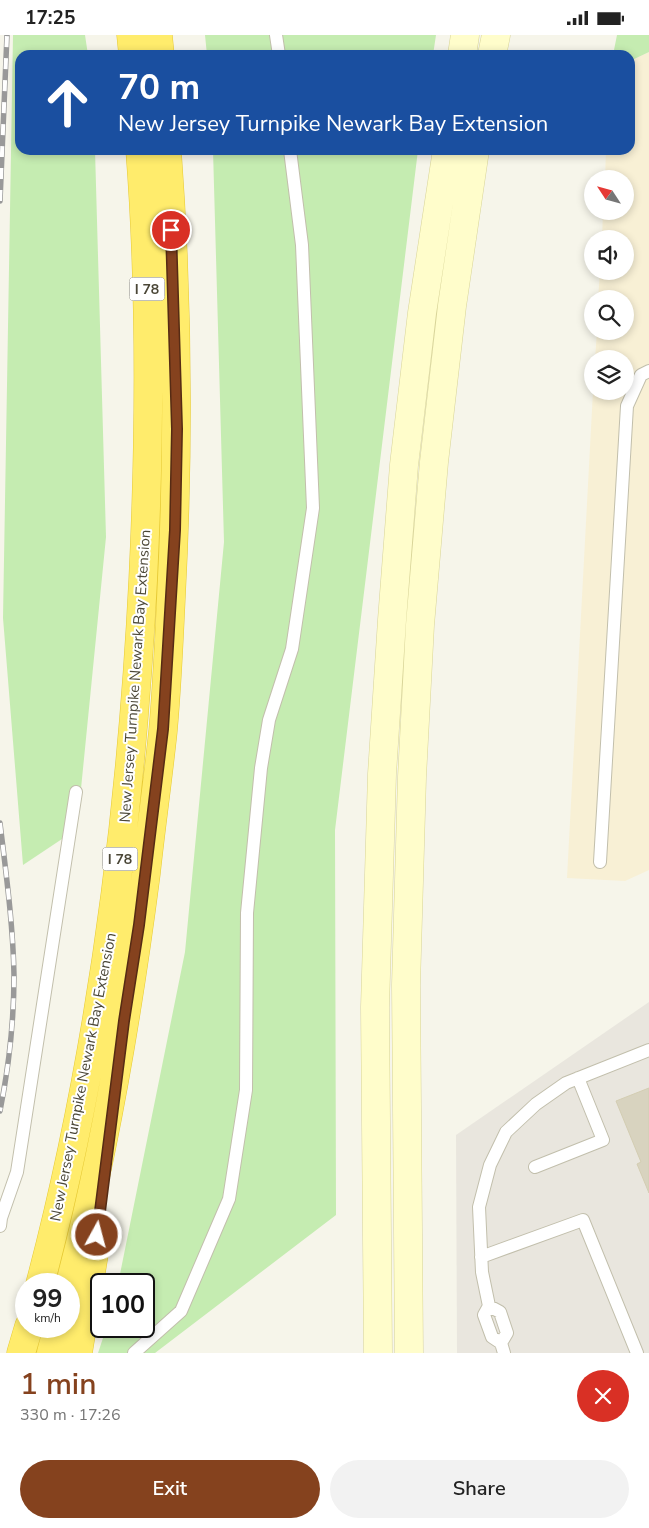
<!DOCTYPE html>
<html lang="en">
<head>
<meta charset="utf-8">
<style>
	body { margin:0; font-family:"Nunito Sans",sans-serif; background:#f2f2f2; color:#222; height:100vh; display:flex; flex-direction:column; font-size:19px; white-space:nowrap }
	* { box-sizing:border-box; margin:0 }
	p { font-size:16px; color:#767676 }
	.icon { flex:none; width:28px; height:28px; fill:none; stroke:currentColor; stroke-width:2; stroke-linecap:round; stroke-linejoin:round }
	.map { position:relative; height:1318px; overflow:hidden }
	.drawer { display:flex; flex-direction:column; background:#fff; flex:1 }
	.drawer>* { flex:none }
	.banner { position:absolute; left:15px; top:15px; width:620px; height:105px; border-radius:15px; box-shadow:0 2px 8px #0003; background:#1a4fa0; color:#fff; overflow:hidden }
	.needle { width:32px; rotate:306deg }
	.buttons { position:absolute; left:584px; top:135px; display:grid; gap:10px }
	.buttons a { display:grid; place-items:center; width:50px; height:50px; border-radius:50%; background:#fff; box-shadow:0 2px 8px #0003; font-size:25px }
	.speed { position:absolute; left:15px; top:1238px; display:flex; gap:10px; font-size:25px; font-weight:700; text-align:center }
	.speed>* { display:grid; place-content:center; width:65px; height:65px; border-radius:50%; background:#fff; box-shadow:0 2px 8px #0003; line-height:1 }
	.speed small { font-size:12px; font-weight:400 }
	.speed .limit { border:2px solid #111; border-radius:8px; background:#fff; color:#111 }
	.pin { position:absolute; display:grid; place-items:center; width:42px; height:42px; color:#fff; margin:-21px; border:2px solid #fff; border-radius:50%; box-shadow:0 1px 5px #0007 }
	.me { position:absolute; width:55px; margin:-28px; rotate:7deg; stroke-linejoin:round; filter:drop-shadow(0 0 4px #0008) }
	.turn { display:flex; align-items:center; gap:18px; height:105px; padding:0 20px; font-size:22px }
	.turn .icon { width:65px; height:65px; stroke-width:2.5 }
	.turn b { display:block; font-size:35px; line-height:42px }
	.round { display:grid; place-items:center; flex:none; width:52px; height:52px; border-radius:26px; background:#f2f2f2 }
	.overview { display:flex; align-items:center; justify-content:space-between; height:85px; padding:0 20px }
	h1 { font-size:30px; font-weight:600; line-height:38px; color:#85421e }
	.action { display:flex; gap:10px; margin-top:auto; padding:10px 20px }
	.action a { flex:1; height:58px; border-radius:30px; background:#85421e; color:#fff; font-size:20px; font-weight:600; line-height:58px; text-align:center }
	.action a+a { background:#f2f2f2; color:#222 }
	.status { display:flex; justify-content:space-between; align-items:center; height:35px; padding:0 25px; background:#fff; direction:ltr }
	.status svg { height:14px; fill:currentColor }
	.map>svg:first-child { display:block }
</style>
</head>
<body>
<div class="status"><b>17:25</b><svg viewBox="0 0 49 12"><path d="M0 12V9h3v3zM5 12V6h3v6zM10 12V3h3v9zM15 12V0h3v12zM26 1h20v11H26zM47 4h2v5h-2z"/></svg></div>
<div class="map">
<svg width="649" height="1318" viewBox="0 0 649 1318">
	<rect width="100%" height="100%" fill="#f6f5ea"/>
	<path fill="#f8f0d5" d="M649 17V835L625 846 567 843 593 356H625V324H595L597 296H625V264H598L600 236H625V204H602L603 176H625V144H605L606 115H630V26Z"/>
	<path fill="#e9e6de" d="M649 967V1318H457L456 1100Z"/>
	<path fill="#c5ecb1" d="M13 0H85L88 20H20V115H95L106 502 77 794 23 830 3 583Z
		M205 0H436L433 20H207Z
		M617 0H649V17L630 26V20H613Z
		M213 115H418L335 795 336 1180 155 1318H98L107 1291H144V1249H118L185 917 224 507Z"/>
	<path fill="#d8d3bf" stroke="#d3cdb2" d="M649 1053V1158L637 1129 641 1127 616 1066Z"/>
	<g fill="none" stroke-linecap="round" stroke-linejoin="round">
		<g stroke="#c2bfac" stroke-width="14">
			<path id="lane" d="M276 0 279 20
				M600 827 627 371 641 340 649 336
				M535 1132 603 1105 578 1043
				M0 1191 1 1183 17 1137 76 757
				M481 1222 583 1185 637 1318
				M489 1271 482 1237 479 1172 490 1130 506 1097 536 1069 566 1048 649 1015
				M501 1308 507 1298 500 1277 489 1271 484 1280 492 1302 501 1308 504 1318
				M134 1318 181 1276 229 1164 246 1055 247 878 261 733 269 685 292 614 313 473 302 210 290 115"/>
		</g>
		<g stroke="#d8d498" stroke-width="29">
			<path id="secondary" d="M462 20 465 0
				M492 20 496 0
				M378 1318 375 972 382 739 392 585 404 430 422 278 447 115
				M409 1318 406 950 412 742 420 590 434 427 452 271 475 115"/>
		</g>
		<g stroke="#e6c934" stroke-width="29">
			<path id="highway" d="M131 0 133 20
				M158 0 160 20
				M40 1249C101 1019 131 782 143 545 150 402 151 258 140 115
				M69 1252C105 1117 128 978 146 839 151 792 158 744 163 696 167 652 169 608 171 564 179 414 178 264 167 115
				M21 1318 29 1291
				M51 1318 58 1291
				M78 1318 95 1213"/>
		</g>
		<use href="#lane" stroke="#fff" stroke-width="12"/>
		<use href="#secondary" stroke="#fffdcb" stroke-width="28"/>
		<use href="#highway" stroke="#ffec6c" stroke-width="28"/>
		<g stroke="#999" stroke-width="5.5">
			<path id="rail" d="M0 166 7 0
				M0 788C6 838 13 889 14 940 14 985 9 1031 0 1076"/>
		</g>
		<use href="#rail" stroke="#fff" stroke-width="4" stroke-dasharray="11" stroke-linecap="butt"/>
	</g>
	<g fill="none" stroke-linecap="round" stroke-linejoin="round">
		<g stroke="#562b14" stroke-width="12">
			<path id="route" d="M97 1200 124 986 139 890 163 694 175 495 177 394 171 195"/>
		</g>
		<use href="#route" stroke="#85421e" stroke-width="9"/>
	</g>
	<g text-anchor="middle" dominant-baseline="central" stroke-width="4" stroke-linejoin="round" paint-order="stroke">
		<g fill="#fff" stroke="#817e73" stroke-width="1">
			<rect x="129.5" y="242.5" width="35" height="23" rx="4"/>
			<rect x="102.5" y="812.5" width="35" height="23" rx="4"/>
		</g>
		<g font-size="14" font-weight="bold" fill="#4b4737">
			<text x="147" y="254">I 78</text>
			<text x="120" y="824">I 78</text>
		</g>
		<g font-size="15" fill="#4b4737" stroke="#fff">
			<text transform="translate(135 641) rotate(-86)">New Jersey Turnpike Newark Bay Extension</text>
			<text transform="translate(83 1042) rotate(-79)">New Jersey Turnpike Newark Bay Extension</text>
		</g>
	</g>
</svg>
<div class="buttons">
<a><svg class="needle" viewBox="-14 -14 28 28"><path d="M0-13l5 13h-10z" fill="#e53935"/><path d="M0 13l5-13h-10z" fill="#767676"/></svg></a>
<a><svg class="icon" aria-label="sound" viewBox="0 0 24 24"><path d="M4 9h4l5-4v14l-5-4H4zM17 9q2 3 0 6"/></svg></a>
<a><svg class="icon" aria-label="search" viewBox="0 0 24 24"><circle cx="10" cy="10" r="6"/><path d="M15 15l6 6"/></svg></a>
<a><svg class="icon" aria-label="layers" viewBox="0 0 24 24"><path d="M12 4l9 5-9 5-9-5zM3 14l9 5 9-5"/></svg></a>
</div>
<div class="speed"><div>99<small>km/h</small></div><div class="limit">100</div></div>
<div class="pin" style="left:171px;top:195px;background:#d93025"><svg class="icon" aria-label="arrive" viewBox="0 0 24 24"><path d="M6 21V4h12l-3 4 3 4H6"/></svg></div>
<svg class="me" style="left:97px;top:1200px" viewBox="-20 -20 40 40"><circle r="17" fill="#85421e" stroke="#fff" stroke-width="3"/><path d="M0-11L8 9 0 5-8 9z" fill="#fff"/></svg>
<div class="banner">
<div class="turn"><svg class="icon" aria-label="ahead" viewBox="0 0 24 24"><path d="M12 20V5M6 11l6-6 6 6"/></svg><div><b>70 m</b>New Jersey Turnpike Newark Bay Extension</div></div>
</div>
</div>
<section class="drawer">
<div class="overview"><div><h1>1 min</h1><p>330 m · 17:26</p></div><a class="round" style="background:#d93025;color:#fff"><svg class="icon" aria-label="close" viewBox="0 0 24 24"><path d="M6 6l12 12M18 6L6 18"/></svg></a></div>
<div class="action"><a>Exit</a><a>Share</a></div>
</section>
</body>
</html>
